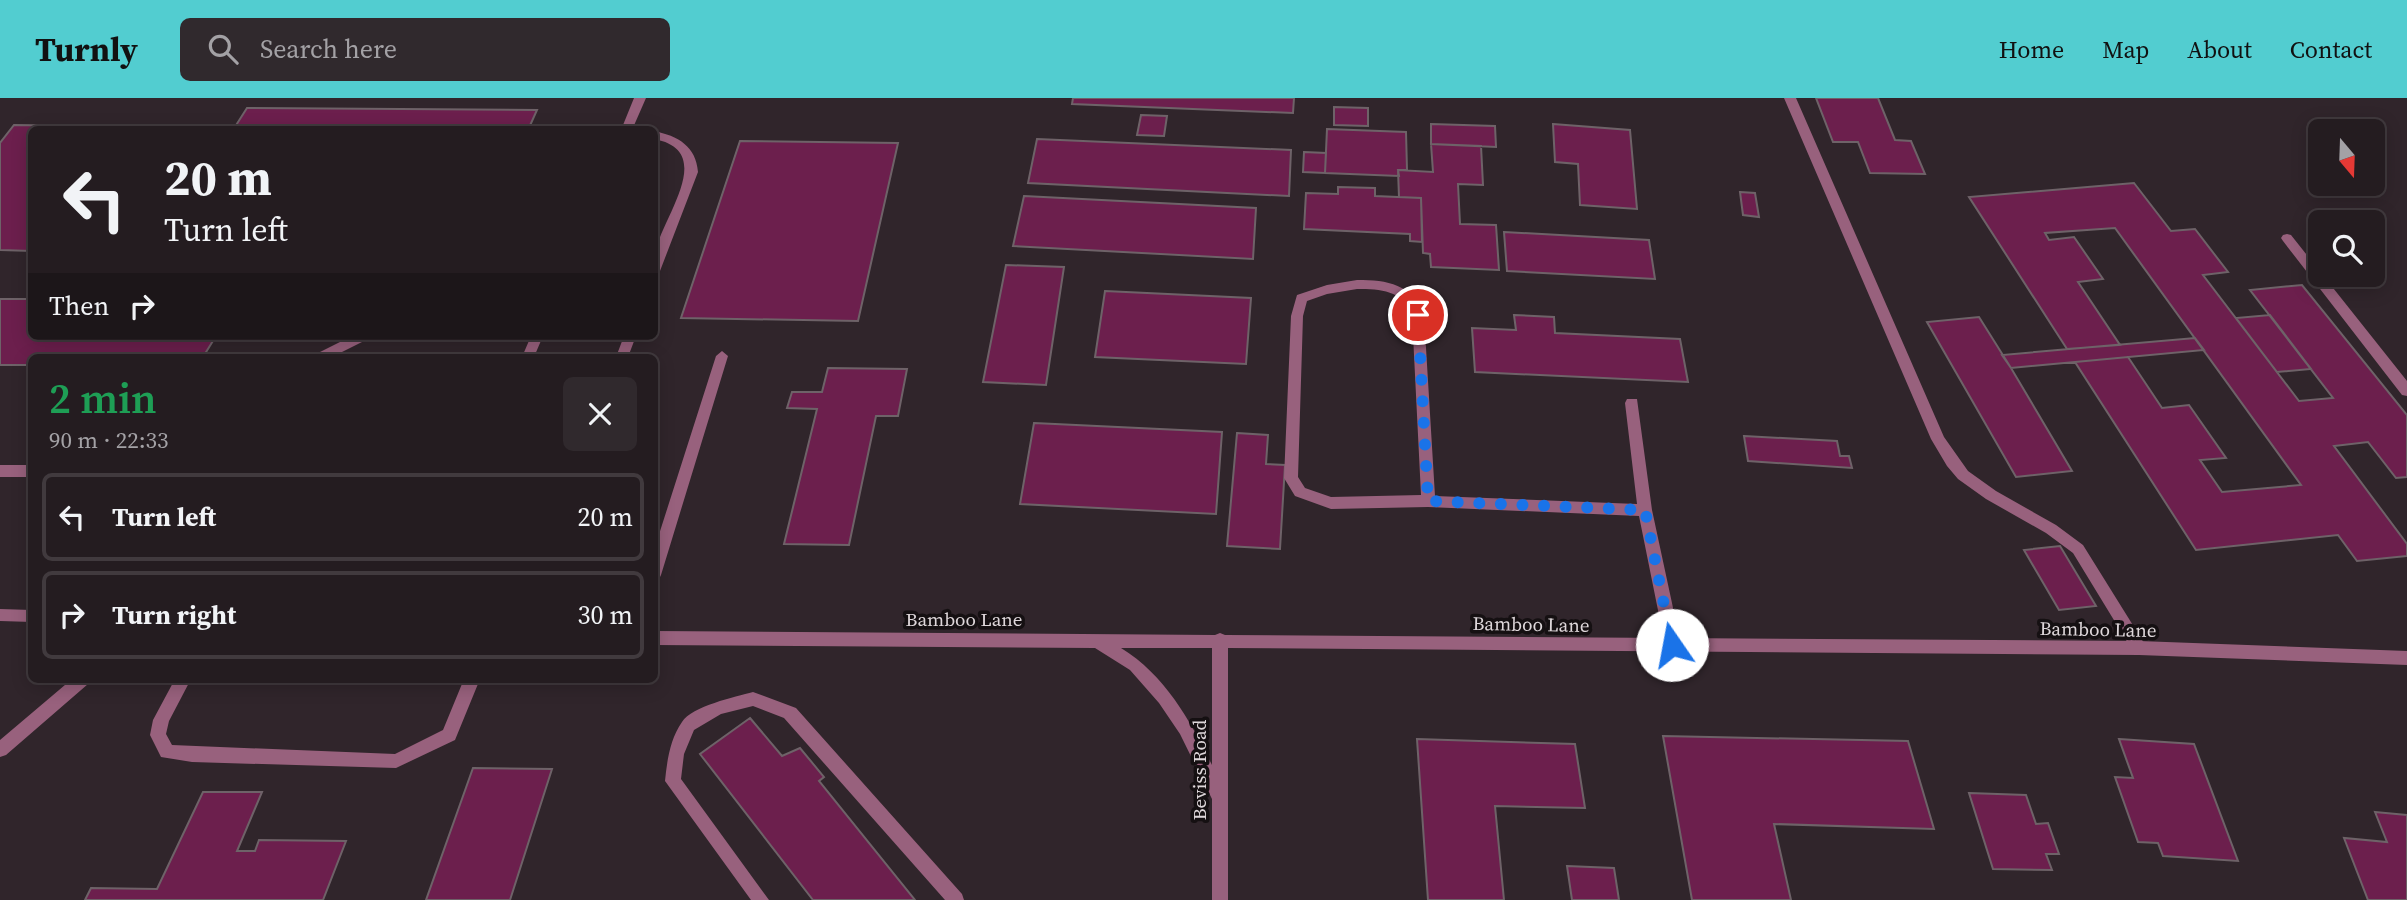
<!DOCTYPE html>
<html lang="en">
<head>
<meta charset="utf-8">
<style>
	body { margin:0; font-family:"Source Serif 4",serif; background:#30292d; color:#f1f3f6; height:100vh; display:flex; flex-direction:column; font-size:26px; white-space:nowrap }
	* { box-sizing:border-box; margin:0 }
	p { font-size:23px; color:#a3a1a5 }
	.icon { flex:none; width:38px; height:38px; fill:none; stroke:currentColor; stroke-width:2; stroke-linecap:round; stroke-linejoin:round }
	.map { position:relative; flex:1; overflow:hidden }
	.drawer { position:absolute; left:28px; top:256px; width:630px; height:329px; display:flex; flex-direction:column; background:#241c20; border-radius:10px; box-shadow:0 4px 18px #0003,0 0 0 2px #413a3e }
	.drawer>* { flex:none }
	.hud { position:absolute; left:28px; top:28px; width:630px; height:214px; border-radius:10px; box-shadow:0 4px 18px #0003,0 0 0 2px #413a3e; background:#241c20; color:#f1f3f6; overflow:hidden }
	.needle { width:46px; rotate:161deg }
	.fabs { position:absolute; left:2308px; top:21px; display:grid; gap:14px }
	.fabs a { display:grid; place-items:center; width:77px; height:77px; border-radius:10px; background:#241c20; box-shadow:0 4px 18px #0003,0 0 0 2px #413a3e; font-size:35px }
	.pin { position:absolute; display:grid; place-items:center; width:60px; height:60px; color:#fff; margin:-30px; border:4px solid #fff; border-radius:50%; box-shadow:0 2px 7px #0007 }
	.me { position:absolute; width:77px; margin:-38px; rotate:348deg; stroke-linejoin:round; filter:drop-shadow(0 0 5px #0008) }
	.turn { display:flex; align-items:center; gap:24px; height:147px; padding:0 21px; font-size:32px }
	.turn .icon { width:91px; height:91px; stroke-width:2.5 }
	.turn b { display:block; font-size:49px; line-height:60px }
	.then { display:flex; align-items:center; height:66px; padding:0 21px; background:#0003; gap:14px; font-size:26px }
	.round { display:grid; place-items:center; flex:none; width:74px; height:74px; border-radius:10px; background:#30292d }
	.headline { display:flex; align-items:center; justify-content:space-between; height:119px; padding:0 21px }
	h1 { font-size:42px; font-weight:600; line-height:52px; color:#1e9e55 }
	ul { padding:0; list-style:none }
	li { display:flex; align-items:center; gap:21px; height:88px; margin:0 14px 10px; padding:0 7px; border:4px solid #413a3e; border-radius:10px }
	li div { flex:1 }
	li b { display:block; font-size:26px }
	li em { font-style:normal }
	header { display:flex; align-items:center; gap:42px; box-sizing:border-box; height:98px; padding:0 35px; background:#52cdd0; color:#111 }
	header strong { font-size:33px }
	nav { display:flex; gap:38px; margin-inline-start:auto; font-size:24px }
	.search { width:490px; height:63px; background:#30292d; display:flex; align-items:center; gap:18px; box-sizing:border-box; padding:0 24px; border-radius:10px; color:#a3a1a5; font-size:26px }
	.map>svg:first-child { display:block }
</style>
</head>
<body>
<header>
<strong>Turnly</strong>
<div class="search"><svg class="icon" aria-label="search" viewBox="0 0 24 24"><circle cx="10" cy="10" r="6"/><path d="M15 15l6 6"/></svg>Search here</div>
<nav><a>Home</a><a>Map</a><a>About</a><a>Contact</a></nav>
</header>
<div class="map">
<svg width="2407" height="802" viewBox="0 0 2407 802">
	<rect width="100%" height="100%" fill="#30252b"/>
	<path fill="#6c1f4d" stroke="#6e6268" stroke-width="2" d="M1073 0H1294L1293 15 1072 6Z
		M1816 0H1878L1895 42 1911 43 1925 76 1870 75 1858 44H1833Z
		M1334 9 1368 10V28L1334 27Z
		M247 10 537 12 528 32H233Z
		M1141 17 1167 18 1164 38 1137 37Z
		M1431 26 1495 28 1496 49 1431 46Z
		M1553 26 1630 32 1637 111 1580 107 1578 66 1555 64Z
		M14 27 95 28 92 32H32V153L0 152V45Z
		M1327 31 1406 34 1407 72H1398L1399 78 1325 75Z
		M1037 41 1291 52 1289 98 1028 85Z
		M740 43 898 45 858 223 681 220Z
		M1431 46 1481 48 1483 87 1458 86 1460 126 1496 127 1499 172 1431 169 1430 156 1423 155 1421 100 1399 99 1398 72 1433 74Z
		M1304 54 1326 55 1325 75 1303 74Z
		M2134 85 2171 133 2195 131 2228 174 2203 177 2299 303 2333 300 2250 192 2302 187 2407 317V379L2396 380 2368 344 2334 348 2407 446V458L2357 463 2338 437 2196 452 2075 264 2128 259 2162 310 2189 307 2226 360 2200 362 2222 394 2301 387 2115 130 2045 135 2049 142 2074 139 2103 181 2078 184 2120 247 2067 251 1969 99Z
		M1338 89 1375 90V98L1421 100 1422 144 1410 143V136L1304 131 1306 95 1338 96Z
		M1740 94 1755 95 1759 119 1743 117Z
		M1024 98 1256 110 1253 161 1013 148Z
		M1504 134 1649 142 1655 181 1507 173Z
		M1006 167 1064 169 1046 287 983 284Z
		M1105 193 1251 200 1246 266 1095 259Z
		M0 201H32V238H216L203 259H32V267H0Z
		M1514 217 1554 219 1555 235 1680 241 1688 284 1475 274 1472 230 1516 232Z
		M2270 217 2311 271 2277 274 2236 220Z
		M1979 219 2011 270 2072 373 2016 379 1927 224Z
		M2195 240 2204 252 2011 270 2002 257Z
		M828 270 907 271 898 318H876L849 447 784 446 817 311 787 310 792 294H822Z
		M1034 325 1222 334 1216 416 1020 406Z
		M1237 335 1268 337 1266 366 1285 367 1280 451 1227 448Z
		M1744 338 1837 343 1840 358H1849L1852 370 1748 363Z
		M2060 448 2096 508 2059 512 2024 452Z
		M750 620 782 658 800 650 824 679 819 683 915 802H813L700 656Z
		M1663 638 1908 643 1934 731 1774 726 1791 802H1692Z
		M1417 641 1575 646 1585 710 1495 708 1504 802H1428Z
		M2119 641 2194 646 2238 763 2163 758 2158 745 2138 744 2115 679 2133 680Z
		M473 670 552 671 510 802H426Z
		M203 694H262L237 753H255L259 742 346 743 323 802H85L91 790 157 791Z
		M1969 695 2026 697 2036 726 2048 725 2059 756H2046L2052 772 1993 771Z
		M2375 714 2407 717V802H2368L2344 740 2387 744Z
		M1567 768 1614 770 1619 802H1572Z"/>
	<g fill="none" stroke-linecap="round" stroke-linejoin="round">
		<path fill="#98617d" fill-rule="evenodd" d="M1784 0H1796L1944 339 1968 373 1996 393 2056 427 2083 447 2144 545 2147 550 2144 555 2139 557 2134 555 2073 455 2046 435 1986 401 1958 381 1947 368 1931 341Z
			M654 33C678 38 696 48 698 74L660 173 654 177C654 170 653 162 655 155 662 119 718 53 654 41Z
			M2287 136 2291 137 2407 283V298L2402 297 2283 143 2281 140 2283 137Z
			M1357 182C1388 182 1412 186 1424 217L1435 398 1637 406 1625 305 1627 301H1637L1652 412 1681 547 1678 552 1673 554 1668 552 1665 547 1639 418 1428 409 1331 411 1295 398 1284 380 1291 218 1297 197 1327 187ZM1357 191C1381 191 1402 192 1412 217L1421 397 1331 399 1305 390 1298 379 1303 218 1307 203 1327 196Z
			M352 238H369L368 241 332 259H315L316 256Z
			M624 238H636L628 259H616Z
			M722 253 728 258 661 477 659 481 654 483V452L716 258Z
			M0 367H32V379H0Z
			M72 581H91L88 586 6 657 0 659V642Z
			M175 581H191L169 623 166 636 172 647 395 656 443 632 464 581H480L455 642 396 670 192 664 161 659 150 637 153 622Z
			M753 594 796 610 962 796 964 802H945L784 620 753 608 721 616 694 632 684 656 681 681 769 802H751L665 683C667 663 670 641 682 624 692 608 735 599 753 594Z"/>
		<path fill="#98617d" fill-rule="evenodd" d="M634 0H646L632 32H621Z
			M531 238H543L534 259H522Z
			M0 511 32 512V524L0 523Z
			M654 533 1215 537 1220 535 1225 537 2139 543 2407 553V567L2139 557 1228 550V802H1212V701L1180 636 1159 605 1130 572 1095 550 654 547ZM1121 550H1212V667C1190 622 1165 577 1121 550Z"/>
	</g>
	<g fill="none" stroke-linecap="round" stroke-linejoin="round">
		<path stroke="#1a73e8" stroke-width="12" stroke-dasharray="0 21.6" d="M1418 217 1428 403 1645 412 1672 547"/>
	</g>
	<g text-anchor="middle" dominant-baseline="central" stroke-width="7" stroke-linejoin="round" paint-order="stroke">
		<g font-size="19" fill="#ded7da" stroke="#151012">
			<text x="964" y="521">Bamboo Lane</text>
			<text transform="translate(1531 526) rotate(1)">Bamboo Lane</text>
			<text transform="translate(2098 531) rotate(1)">Bamboo Lane</text>
			<text transform="translate(1199 672) rotate(-90)">Beviss Road</text>
		</g>
	</g>
</svg>
<div class="fabs">
<a><svg class="needle" viewBox="-14 -14 28 28"><path d="M0-13l5 13h-10z" fill="#e53935"/><path d="M0 13l5-13h-10z" fill="#a3a1a5"/></svg></a>
<a><svg class="icon" aria-label="search" viewBox="0 0 24 24"><circle cx="10" cy="10" r="6"/><path d="M15 15l6 6"/></svg></a>
</div>
<div class="pin" style="left:1418px;top:217px;background:#d93025"><svg class="icon" aria-label="arrive" viewBox="0 0 24 24"><path d="M6 21V4h12l-3 4 3 4H6"/></svg></div>
<svg class="me" style="left:1672px;top:547px" viewBox="-20 -20 40 40"><circle r="19" fill="#fff"/><path d="M0-13L10 11 0 6-10 11z" fill="#1a73e8"/></svg>
<div class="hud">
<div class="turn"><svg class="icon" aria-label="left" viewBox="0 0 24 24"><path d="M17 20v-9H6M10 6l-5 5 5 5"/></svg><div><b>20 m</b>Turn left</div></div>
<div class="then">Then<svg class="icon" aria-label="right" viewBox="0 0 24 24"><path d="M7 20v-9h11M14 6l5 5-5 5"/></svg></div>
</div>
<section class="drawer">
<div class="headline"><div><h1>2 min</h1><p>90 m · 22:33</p></div><a class="round"><svg class="icon" aria-label="close" viewBox="0 0 24 24"><path d="M6 6l12 12M18 6L6 18"/></svg></a></div>
<ul>
<li><svg class="icon" aria-label="left" viewBox="0 0 24 24"><path d="M17 20v-9H6M10 6l-5 5 5 5"/></svg><div><b>Turn left</b></div><em>20 m</em></li>
<li><svg class="icon" aria-label="right" viewBox="0 0 24 24"><path d="M7 20v-9h11M14 6l5 5-5 5"/></svg><div><b>Turn right</b></div><em>30 m</em></li>
</ul>
</section>
</div>
</body>
</html>
